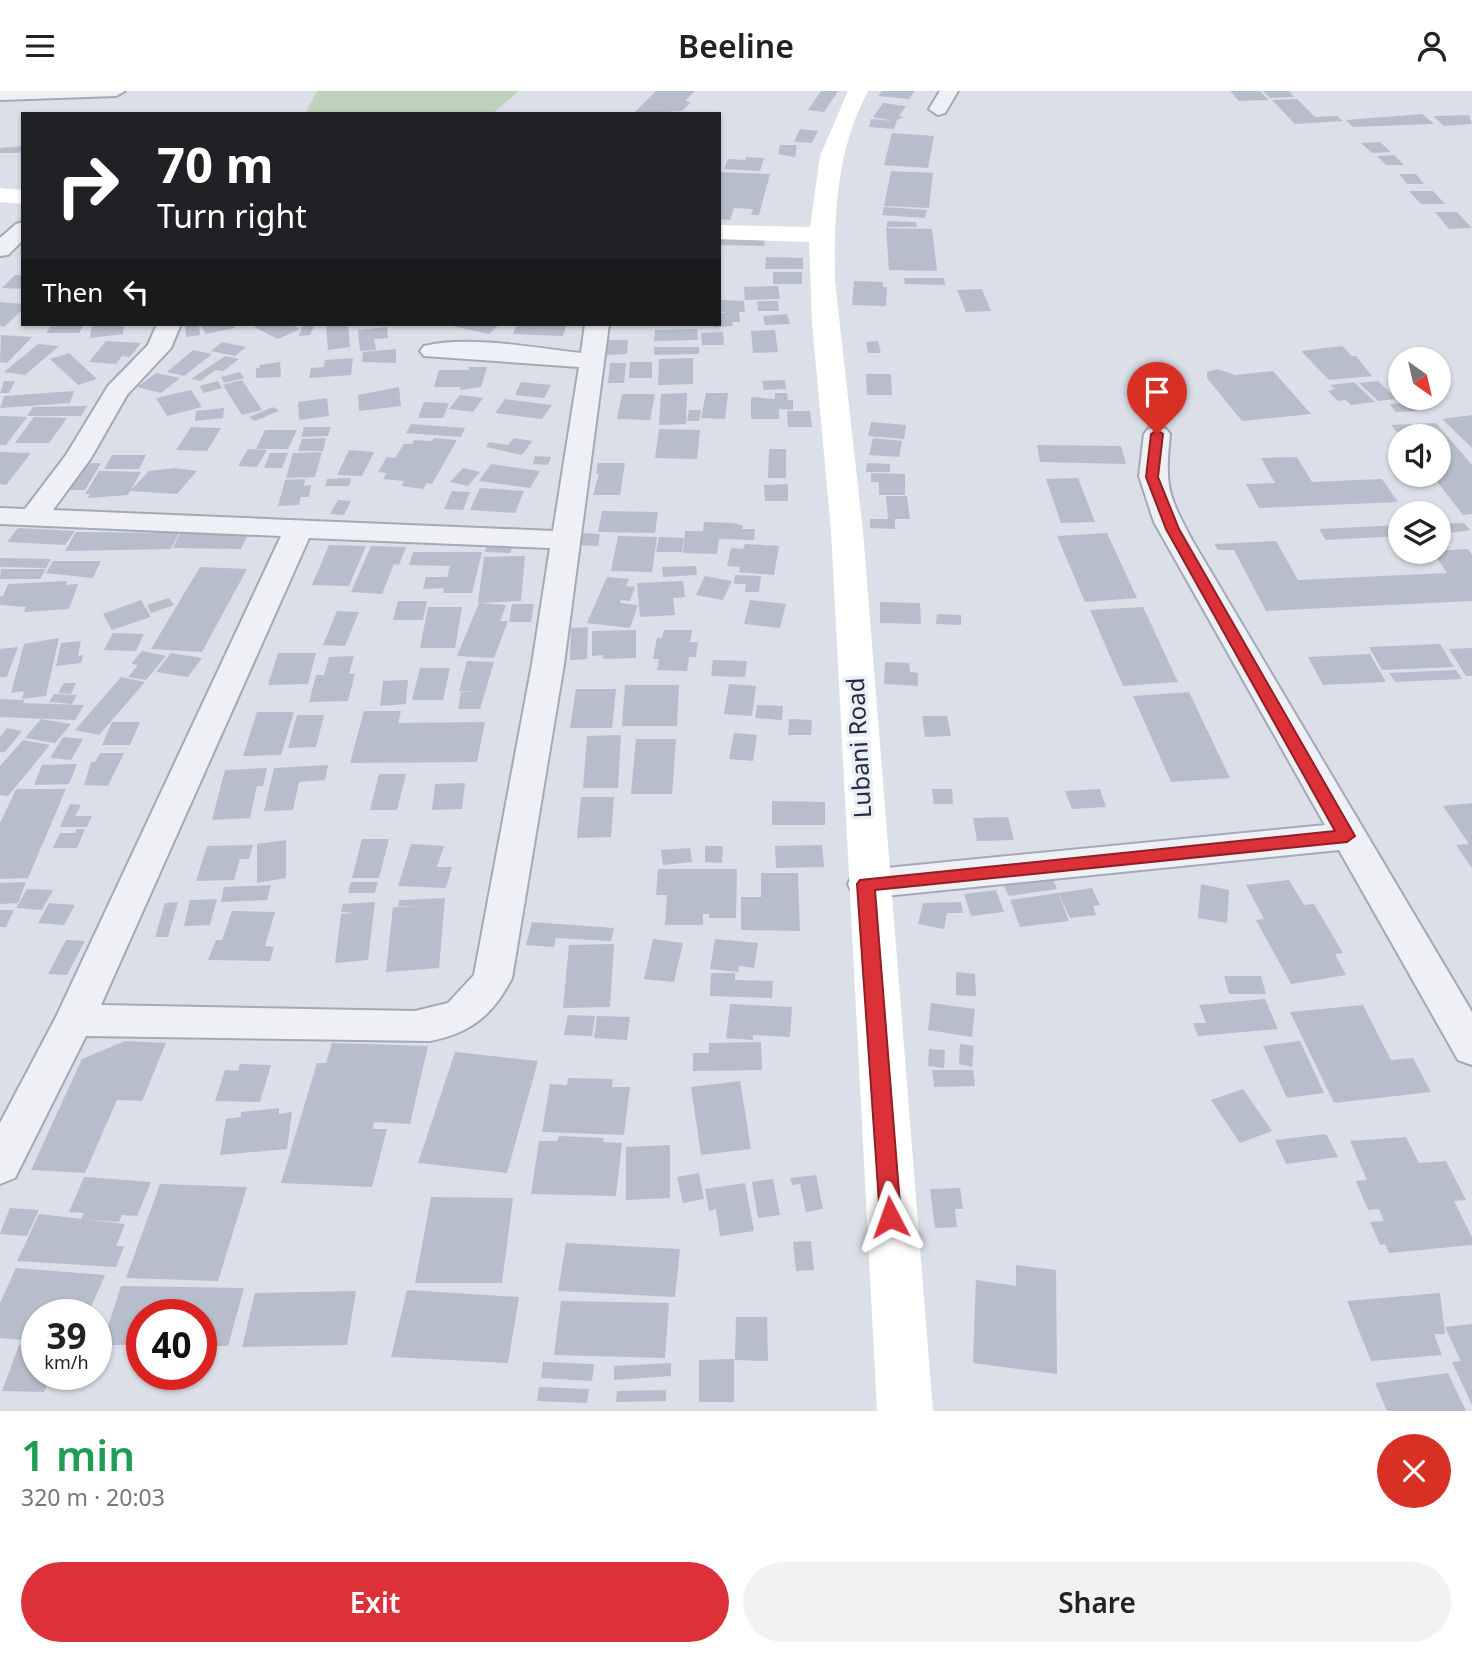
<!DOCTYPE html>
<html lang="en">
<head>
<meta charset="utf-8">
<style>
	body { margin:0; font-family:"Noto Sans",sans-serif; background:#f2f2f2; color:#222; height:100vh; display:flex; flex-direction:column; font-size:26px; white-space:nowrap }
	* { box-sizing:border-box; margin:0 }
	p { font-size:23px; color:#767676 }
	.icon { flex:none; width:38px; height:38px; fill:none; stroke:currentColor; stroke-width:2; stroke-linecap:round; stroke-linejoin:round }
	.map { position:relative; height:1320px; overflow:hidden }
	.details { display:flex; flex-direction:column; background:#fff; flex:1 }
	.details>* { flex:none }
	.hud { position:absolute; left:21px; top:21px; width:700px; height:214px; border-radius:0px; box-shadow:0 2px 5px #0004; background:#202124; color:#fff; overflow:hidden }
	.needle { width:46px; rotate:146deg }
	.buttons { position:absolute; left:1388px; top:256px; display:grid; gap:14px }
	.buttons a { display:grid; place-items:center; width:63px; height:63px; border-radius:50%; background:#fff; box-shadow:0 2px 5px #0004; font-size:35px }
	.speed { position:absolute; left:21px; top:1208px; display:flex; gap:14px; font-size:35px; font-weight:700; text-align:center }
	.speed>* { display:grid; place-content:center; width:91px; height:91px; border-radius:50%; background:#fff; box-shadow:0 2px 5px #0004; line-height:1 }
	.speed small { font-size:18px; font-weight:400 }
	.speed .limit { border:10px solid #d22; background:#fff; color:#111 }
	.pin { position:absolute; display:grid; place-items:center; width:60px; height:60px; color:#fff; margin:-72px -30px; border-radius:50% 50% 50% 0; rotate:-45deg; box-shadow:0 0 7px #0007 }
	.pin .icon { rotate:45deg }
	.me { position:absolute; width:77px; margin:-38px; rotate:356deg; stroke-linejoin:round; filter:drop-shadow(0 0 5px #0008) }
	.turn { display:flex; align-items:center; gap:24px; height:147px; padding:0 21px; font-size:32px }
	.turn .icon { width:91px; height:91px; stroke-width:2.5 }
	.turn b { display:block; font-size:49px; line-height:60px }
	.then { display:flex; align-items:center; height:66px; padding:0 21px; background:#0003; gap:14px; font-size:26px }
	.round { display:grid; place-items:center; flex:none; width:74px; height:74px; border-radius:37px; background:#f2f2f2 }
	.head { display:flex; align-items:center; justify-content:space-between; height:119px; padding:0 21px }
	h1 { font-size:42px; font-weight:600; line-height:52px; color:#1e9e55 }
	.cta { display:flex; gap:14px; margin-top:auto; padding:14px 21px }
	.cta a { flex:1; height:80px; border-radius:42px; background:#dc3138; color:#fff; font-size:28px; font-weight:600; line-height:80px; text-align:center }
	.cta a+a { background:#f2f2f2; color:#222 }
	header { display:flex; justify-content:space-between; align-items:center; height:91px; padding:0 21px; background:#fff; font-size:32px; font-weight:600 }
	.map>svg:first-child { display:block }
</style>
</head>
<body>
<header><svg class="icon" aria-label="menu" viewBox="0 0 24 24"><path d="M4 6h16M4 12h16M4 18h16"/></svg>Beeline<svg class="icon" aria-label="person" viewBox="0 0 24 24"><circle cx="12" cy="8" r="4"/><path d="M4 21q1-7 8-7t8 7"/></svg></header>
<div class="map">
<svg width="1472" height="1320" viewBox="0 0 1472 1320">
	<rect width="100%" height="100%" fill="#dbdfe7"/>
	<path fill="#bfd2bb" d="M317 0H519L492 23H305Z"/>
	<path fill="#b8bdcb" d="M656 0H695L685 10 691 11 682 20 633 23Z
		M821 0H838L824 21 808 19Z
		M882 0H915L909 8 878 5Z
		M1230 0H1260L1269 9 1239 10Z
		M1263 0H1289L1294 6 1270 7Z
		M1297 8 1315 26 1337 25 1343 30 1295 33 1272 9Z
		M883 12 906 15 899 25 904 26 897 29 894 38 869 36 871 28 893 30 873 26Z
		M1422 23 1434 33 1353 36 1346 29Z
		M1469 24 1472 33 1444 35 1433 25Z
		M800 38 818 40 812 52 794 51Z
		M892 42 934 45 928 77 884 74Z
		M1380 51 1391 61 1372 62 1361 52Z
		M780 54H797L795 66 778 63Z
		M23 55 19 62H0V57Z
		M1394 64 1404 74H1386L1377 65Z
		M746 66 764 67 760 80 724 78 728 68 745 69Z
		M891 80 933 82 929 117 884 115Z
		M719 81 770 83 759 124H751L753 118 734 117 730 129 719 128Z
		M1399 83H1416L1424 93H1407Z
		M1409 100H1433L1445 113H1421Z
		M884 116 927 119 925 127 882 124Z
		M1435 121H1457L1472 137 1449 138Z
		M887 130 916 131 917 136H887Z
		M886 137 932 138 937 180 889 179Z
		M719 148 765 149 764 155 719 154Z
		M766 166 803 167V178H765Z
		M773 181H802V193H773Z
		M15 184H23V198L2 197Z
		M904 187H944L945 194 905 193Z
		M854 190 883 191V196H887L886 215 852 214Z
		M778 195 780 208 745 209 744 196Z
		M982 198 991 220 966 221 957 199Z
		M719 209 744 210 745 221H739L740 231H732L733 235 713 236V233H719V222H727L719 220Z
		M757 210H778L779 220H758Z
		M0 211 23 213V218L4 236 0 235Z
		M787 223 790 233 765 234 763 225Z
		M52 233H84L79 242H46Z
		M92 233H124L123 243 90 247Z
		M185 233H199L200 244 186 246Z
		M200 233H233L235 237 206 243Z
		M262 233H290L300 238 278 248 254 236Z
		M303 233H315L310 244 299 245Z
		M335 233H348L350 256 328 259 326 234Z
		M443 233H500L489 243Z
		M517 233H567L563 245 513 243Z
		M387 236 388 247 374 248 376 259 360 260 358 239Z
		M697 238 698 249 654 250 655 239Z
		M775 239 778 261 753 262 751 240Z
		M723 241 724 254H702L701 242Z
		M1 244 32 246 7 272 0 271Z
		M607 249H628L627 263 607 264Z
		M106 250 141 252 130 266 122 265 116 273 89 271Z
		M878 250 881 262H868L866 251Z
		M222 251 246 256 235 265 211 260Z
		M38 253 59 255 25 284 4 281Z
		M1342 255 1352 265H1356L1372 285 1329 289 1301 260Z
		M654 256H699V263L654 264Z
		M396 258V272L362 271 363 261Z
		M193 259 212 263 184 285 167 281Z
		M69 262 97 288 78 294 50 268Z
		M225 265 239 268 223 280 216 279 200 290 191 288Z
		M353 267 351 284 309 287 311 277 324 276 325 269Z
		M693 267V293L658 294 659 268Z
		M280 271 281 286 256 287V277H260L259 274Z
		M630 271H652V287H629Z
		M610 272H626L624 292H608Z
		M469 276H487L481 296 460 299 461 296H434L439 279H469Z
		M1218 278 1235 284 1273 280 1311 323 1242 330 1207 287V281Z
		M240 281 244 287 224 292 221 286Z
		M156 282 180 287 161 302 137 296Z
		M866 283H891L892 304H867Z
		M242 289 262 319 242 324 223 294Z
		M785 289 786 298 764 299 762 290Z
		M4 290H15L9 302H0Z
		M218 290 222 297 204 302 199 295Z
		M1378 290 1397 308 1378 310 1359 292Z
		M521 291 551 294 544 307 515 304Z
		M1354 291 1375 311 1351 314 1346 309 1338 310 1328 300 1335 298 1330 294Z
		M399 296 401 315 359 320 358 304Z
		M191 299 202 316 167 325 156 307Z
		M74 300 70 312 0 317 4 305Z
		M687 302 686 333 659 334 661 303Z
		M706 302H728L725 328 701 327Z
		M775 302H787L788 309H793V319L779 318V328H751V306L775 308Z
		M622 303H655L650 329 617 328Z
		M460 304 483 307 473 321 449 318Z
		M327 307 329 325 299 329 298 311Z
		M505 308 552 314 542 328 495 322Z
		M424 311 449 312 443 327H418Z
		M1411 312 1417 320 1396 321 1389 313Z
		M87 315 81 325H27L33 316Z
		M273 316 279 320 255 330 249 326Z
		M224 317 223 327 195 330 196 320Z
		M689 319H701L699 330H687Z
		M787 320H810L812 336H788Z
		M1472 324V357L1442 328Z
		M0 325 27 326 6 354H0Z
		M34 326 67 327 49 352H15Z
		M871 331 906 334 904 348 868 345Z
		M1436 332 1472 374V423L1463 424 1431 383H1438V345H1400L1391 334Z
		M411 333 465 337 461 346 406 342Z
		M191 336 221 337 207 360 176 359Z
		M304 336H331L328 345 301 346Z
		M659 338 700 339 697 368 655 367Z
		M265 339H297L288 358H256Z
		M326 347 323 360H298L302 348Z
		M434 347 457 349 432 393 427 392 423 398 401 395 404 390 383 388 387 382 378 381 387 366 395 367 404 353H412L414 349 432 350Z
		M514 347 532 350 522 364 486 356 489 351 508 354Z
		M873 347 902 350 899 366 869 364Z
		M1037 354 1121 355 1126 373 1040 371Z
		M248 358 267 359 257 376 238 375Z
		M769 358H786V387H768Z
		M349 359 374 361 362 385 337 384Z
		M0 361 31 362 6 394 0 393Z
		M322 361 315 386 286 387 293 362Z
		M270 362H288L282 377H264Z
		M112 364H146L139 378H104Z
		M535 365 551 366 548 374 533 373Z
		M1297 366 1312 391 1382 388 1398 411 1259 417 1246 393 1275 392 1261 367Z
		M87 372H101L85 399H70Z
		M598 372H625L620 404H593L599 383H596Z
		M867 372 890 373V381H866Z
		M491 373 540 380 530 397 479 390Z
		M175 377 197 380 177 403 130 400 149 380Z
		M463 377 480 381 468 395 450 391Z
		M99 380 141 381 128 404 88 407 90 403H85Z
		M871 382 905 383V404H879V391H871Z
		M351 387 349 395H325L327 388Z
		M1078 387 1095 431 1061 432 1046 388Z
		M305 388 304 395 311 394 309 406H301L299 414 278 415 285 389Z
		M788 393V410H765L764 394Z
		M480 397 524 400 515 422 470 419Z
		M452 400 470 401 463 419 444 418Z
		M886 405H907L910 428H895V438L870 437V428H888Z
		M338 409 351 410 344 424 330 423Z
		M602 420 658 421 655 442 598 441Z
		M704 431 734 432 743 435 742 438H755L754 449 719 448 717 463 683 462 685 440H703Z
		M1464 432 1470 439 1438 444V433Z
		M1400 434V445L1326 449 1319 438Z
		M18 437 75 440 65 454 7 451Z
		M76 441 179 442 171 458 65 460Z
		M180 442 248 443 241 458 173 457Z
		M579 442 600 443 598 455 576 454Z
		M1107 442 1137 507 1085 511 1057 445Z
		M618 445 657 446 652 481 611 480Z
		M659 446 684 447 682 461H656Z
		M488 450 514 451 510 462 485 461Z
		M1276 450 1298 489 1447 482 1432 460 1468 458 1472 464V510L1266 520 1234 459H1218L1214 453Z
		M745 453 779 455 774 484 739 481 740 476 727 475 731 457 743 458Z
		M329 454 366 455 349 495 312 494Z
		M371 455 406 456 399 474 394 473 382 503 351 501Z
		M413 461H482L472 502H443L444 497 423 498 426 486H447L450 475 409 474Z
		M525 465 521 510 478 512 484 466Z
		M0 467 51 468 46 477 0 476Z
		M53 470H101L93 487 46 482Z
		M696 475 697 484 663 486 662 476Z
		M200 476 247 478 202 561 151 558Z
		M1 478H46L40 488H0Z
		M735 484 761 485 759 501H745L746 493H734Z
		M705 485 732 490 723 509 696 504Z
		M607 486 629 488 626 495 635 496 630 510 621 509 620 512 638 514 630 537 587 532Z
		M67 490 66 494 78 493 69 518 24 521 26 516 0 514V505H3L8 493Z
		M683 490 685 506 673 507 675 524 640 526 637 492Z
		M169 507 174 514 151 522 147 514Z
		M141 509 151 526 112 539 103 523Z
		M750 509 786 513 780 537 744 533Z
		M398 510H427L423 529H393Z
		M880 511 920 512 921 533 880 532Z
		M479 512 506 514 500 530H508L494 567 457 565Z
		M512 513H534L531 531H509Z
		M428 516H462L455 557H420Z
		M1143 516 1178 591 1123 595 1090 519Z
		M337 520 359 521 345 555 323 554Z
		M937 523 961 524V534L936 533Z
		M588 536 587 568 570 569 571 537Z
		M636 539V567L603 568V564L592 565V540Z
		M664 539H692L690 551H698L696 566H689L687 580 657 579 659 568H653L657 547H662Z
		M113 542 144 543 136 560 104 559Z
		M59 547 46 605 22 608 24 600 11 602 24 553Z
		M81 550 78 565 83 564 81 572 56 575 61 552Z
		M1440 553 1454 576 1382 579 1369 556Z
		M18 556 7 586H0V558Z
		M1472 557V585H1466L1449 558Z
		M142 560 166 565 146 589 128 586 138 574 131 573Z
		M171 562 202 567 188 586 156 581Z
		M278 562H316L308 593 268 594Z
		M1370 563 1386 591 1323 594 1308 566Z
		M354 565 349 583H355L348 610 309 611 316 584H324L329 566Z
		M713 569 747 570 745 586 711 585Z
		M467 570 494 571 480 618H458L461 601H476L459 600Z
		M885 571 909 572 910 581 918 582V595L884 593Z
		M420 577H450L443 609H412Z
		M1456 579 1462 588 1395 591 1389 582Z
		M121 586 145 591 99 644 75 639Z
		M408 589 406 613 380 615 383 590Z
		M64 592H76L71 603 58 602Z
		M729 593 756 595 752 625 724 623Z
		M625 594H679L677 635H622Z
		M576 598H616L612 637H570Z
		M1189 601 1230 687 1171 691 1133 605Z
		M54 603 77 604 72 613 49 611Z
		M0 608 25 609 23 612 84 614 75 629 0 626Z
		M757 614 783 615 782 629 755 627Z
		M364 620H401L398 632 485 631 477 671 350 672Z
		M257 621H294L281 664 243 665Z
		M297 624H324L316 656 288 657Z
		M922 625H947L951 645 925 646Z
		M41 628 71 633 55 652 25 647Z
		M789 628 812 629 811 644H788Z
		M112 631H140L130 654H102Z
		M7 637 22 640 5 661H0V646Z
		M734 642 757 644 753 670 729 668Z
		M621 644 618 697H583L587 645Z
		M63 646 83 648 71 669 50 667Z
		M636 648H676L672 703H631Z
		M23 649 50 654 8 705 0 704V675Z
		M100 662H124L108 695 84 694 91 671H95Z
		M77 673 69 693 34 694 42 674Z
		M328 674 325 689 299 691 293 719 264 720 274 677Z
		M267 677 263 695H257L250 727 212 729 225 679Z
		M379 683H406L397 719H370Z
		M465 692 462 718 432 719 435 693Z
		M16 698H66L28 787 0 788V732Z
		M932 698H952L953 713H934Z
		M1100 698 1106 716 1072 718 1065 700Z
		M581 706H614L611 746 577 747Z
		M772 710 825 711V734H772Z
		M1472 712V777L1456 754 1469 753 1443 715Z
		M70 713 81 714 75 725H92L87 736H60Z
		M1008 726 1014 749 977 750 973 727Z
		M77 738H85L77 757H53L60 742H75Z
		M362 748H389L379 787H352Z
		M286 749V787L257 792V753Z
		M411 753 444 755 437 776H452L446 797 398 795Z
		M253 754 249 768H240L234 789 196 790 207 755Z
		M822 754 824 776 776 777 775 755Z
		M705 755H723L722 772 705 771Z
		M690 757 692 771 663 774 661 759Z
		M658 778H737L736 827H709V823H703V834H665L667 804H656Z
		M761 782H798L800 840 741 839V806H761Z
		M1053 788 1057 798 1009 805 1004 795Z
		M1289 789 1304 814 1314 813 1343 862 1335 863 1346 884 1291 893 1256 829 1264 828 1246 794Z
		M26 791 18 812 0 813V792Z
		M351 791H378L375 802H348Z
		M1201 793 1229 799 1227 832 1198 827Z
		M271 794 267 809 221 811 224 796Z
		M1092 797 1100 814 1093 815 1096 824 1070 827 1058 802Z
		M27 798 53 799 42 819 16 817Z
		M996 799 1004 821 971 825 964 803Z
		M1058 802 1069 830 1020 836 1010 809Z
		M445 807 439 877 386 881 393 816 420 815H398L399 809Z
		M217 808 210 834 184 835 190 809Z
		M178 811 168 846H155L165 812Z
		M375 811 368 869 335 872 341 823 354 822 341 821 343 813Z
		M961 811 963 822H947L944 838 918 833 923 812Z
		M49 812 75 814 64 834 38 832Z
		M0 819H14L6 836H0Z
		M232 820 275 821 265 855 274 856 270 870 208 869 216 849H222Z
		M532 831 614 837 611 850 556 847 554 856 526 854Z
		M653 848 683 852 674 891 644 888Z
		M715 848 758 852 754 877 739 875 738 881 710 878Z
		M66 849 85 850 67 884 48 883Z
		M614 853 610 916 563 917 569 854Z
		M956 881 975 883 976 905 956 904Z
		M711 882H735V889L773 890 772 907 710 905Z
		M1224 885H1261L1266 903H1229Z
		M1265 908 1278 938 1198 945 1193 932H1206L1199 914Z
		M931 912 975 918 972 946 928 939Z
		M730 913 792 916 790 946 753 944V949L726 947Z
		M1363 914 1391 969 1413 967 1431 1001 1334 1012 1290 921Z
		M568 924 595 925 592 945 564 944Z
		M597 925 630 926 627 949 594 947Z
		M125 950 166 952 142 1010 117 1009 85 1082 31 1079 82 968Z
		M1300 950 1324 1002 1287 1007 1263 955Z
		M761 951 762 979 693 980V962H709V952Z
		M332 952 428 955 410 1033 374 1031 373 1038H387L372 1096 281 1092 317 972H326Z
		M960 953 974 955 972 976 959 973Z
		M929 958 945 959 944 977 928 975Z
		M455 961 538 970 507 1082 418 1072Z
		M240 973 271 974 260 1011 215 1010 225 979 238 980Z
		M932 979H973L975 995 934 996Z
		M568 987 613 988 612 996H630L624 1044 542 1041 550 993 567 994Z
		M740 990 751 1058 701 1064 691 996Z
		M1243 998 1272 1040 1240 1052 1211 1009Z
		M279 1017V1023L292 1021 287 1058 220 1064 226 1028 241 1026V1021Z
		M1326 1043 1338 1066 1286 1073 1275 1049Z
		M559 1045 604 1047 603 1051 622 1052 616 1105 531 1103 539 1050H557Z
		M1406 1046 1419 1072 1446 1070 1466 1109 1454 1110 1472 1146V1154L1389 1162 1385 1153 1380 1154 1370 1131 1384 1130 1379 1118 1368 1119 1356 1090 1367 1089 1350 1050Z
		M670 1054V1107L626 1109V1056Z
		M699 1082 704 1108 683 1112 677 1086Z
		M816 1084 823 1118 806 1121 800 1093 792 1094 790 1087Z
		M84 1086 151 1091 137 1125 122 1124 119 1131 81 1128 84 1122 69 1121Z
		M773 1088 780 1124 758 1127 752 1091Z
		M745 1092 754 1140 720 1145 716 1118 709 1120 705 1098Z
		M160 1093 247 1096 218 1190 126 1187Z
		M960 1097 963 1118H955L957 1136 935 1137 930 1098Z
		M431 1106 513 1107 502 1192H415Z
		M10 1117 39 1119 27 1145 0 1143Z
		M39 1123 125 1133 116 1155H124L116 1176 17 1170Z
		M811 1150 814 1179 796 1180 793 1151Z
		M566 1152 680 1158 675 1206 558 1200Z
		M1016 1174 1056 1179 1057 1283 973 1272 976 1189 1016 1195Z
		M16 1177 105 1184 88 1223H37V1250L0 1247V1212Z
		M121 1195 244 1197 228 1255H201V1223H142V1254H102Z
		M407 1199 519 1206 508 1272 391 1266Z
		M356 1200 347 1254 242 1256 255 1202Z
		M1440 1202 1445 1243H1434L1442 1264 1371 1270 1347 1210Z
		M561 1210 669 1212 665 1267 554 1264Z
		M736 1226H767L768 1270 735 1269Z
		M1472 1233V1314L1452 1271 1461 1270 1445 1236Z
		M19 1254H37V1283H51L44 1301 2 1300Z
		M734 1268V1311H699V1269Z
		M543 1271 594 1273 592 1290 541 1287Z
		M671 1272V1285L614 1289V1275Z
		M1448 1282 1466 1320H1387L1375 1292Z
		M539 1296 589 1298 587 1312 537 1310Z
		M666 1299V1310L616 1311 617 1300Z"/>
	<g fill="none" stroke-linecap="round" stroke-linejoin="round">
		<g stroke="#a4a9b5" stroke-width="4">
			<path id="street" d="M0 0H125L116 5 0 9Z
				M940 0H958L945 22 938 24 929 18Z
				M23 131V149L8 164 0 165V147L16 133Z
				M157 233H181L171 257 127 304 91 367 53 419 553 440 579 276 424 265 420 260 424 255C469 244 534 257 581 262L585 233H609L564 573 512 887C493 924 471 942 430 950L86 945 15 1087 0 1093V1032L56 926 281 445 0 433V417L25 418 66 364 108 295 148 254ZM309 447 550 457 532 573 474 884 448 912 415 920 101 914Z
				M1157 335 1166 338 1170 343C1165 396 1167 402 1192 449L1472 921V974L1458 969 1339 759 866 807 853 803 848 793 853 783 866 779 1325 734 1154 431 1139 385 1144 343 1148 338Z"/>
		</g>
		<use href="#street" fill="#eef0f5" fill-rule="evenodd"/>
		<path fill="#fff" fill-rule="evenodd" d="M848 0H868C836 61 834 123 835 190L863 440 933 1320H877L831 440 812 232 809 151 719 148V134L810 136 820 65Z
			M0 97 23 99V113L0 111Z"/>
	</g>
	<path fill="#dc3138" stroke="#8f2024" stroke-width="2" d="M1157 339 1163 343 1158 386 1179 438 1355 745 1347 751 875 799 901 1126 898 1133 890 1135 883 1133 880 1126 857 793 860 789 1335 740 1166 438 1146 386 1151 343Z"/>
	<g text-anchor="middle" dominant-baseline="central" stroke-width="7" stroke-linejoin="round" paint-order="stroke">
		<g font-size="24" fill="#242b3f" stroke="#eaeef5">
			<text transform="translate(858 657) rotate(-93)">Lubani Road</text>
		</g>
	</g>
</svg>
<div class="buttons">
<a><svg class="needle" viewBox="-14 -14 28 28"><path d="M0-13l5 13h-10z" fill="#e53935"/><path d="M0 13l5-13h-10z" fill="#767676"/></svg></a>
<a><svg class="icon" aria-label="sound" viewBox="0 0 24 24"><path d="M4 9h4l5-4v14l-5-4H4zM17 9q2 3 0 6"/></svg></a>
<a><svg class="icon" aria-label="layers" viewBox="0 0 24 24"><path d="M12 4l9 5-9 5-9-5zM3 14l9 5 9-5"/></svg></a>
</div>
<div class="speed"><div>39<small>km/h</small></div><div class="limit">40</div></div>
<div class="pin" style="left:1157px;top:343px;background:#d93025"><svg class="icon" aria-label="arrive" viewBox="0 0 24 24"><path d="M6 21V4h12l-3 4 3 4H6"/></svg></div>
<svg class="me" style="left:890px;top:1126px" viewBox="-20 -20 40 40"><path d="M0-17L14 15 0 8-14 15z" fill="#dc3138" stroke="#fff" stroke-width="4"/></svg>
<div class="hud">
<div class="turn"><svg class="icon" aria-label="right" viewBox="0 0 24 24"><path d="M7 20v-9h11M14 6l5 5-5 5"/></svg><div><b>70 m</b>Turn right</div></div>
<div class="then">Then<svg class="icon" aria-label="left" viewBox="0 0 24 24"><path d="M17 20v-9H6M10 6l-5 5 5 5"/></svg></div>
</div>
</div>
<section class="details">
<div class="head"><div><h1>1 min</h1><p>320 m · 20:03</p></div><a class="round" style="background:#d93025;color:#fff"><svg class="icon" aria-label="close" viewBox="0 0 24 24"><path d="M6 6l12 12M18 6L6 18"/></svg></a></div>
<div class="cta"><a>Exit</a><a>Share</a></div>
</section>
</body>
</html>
